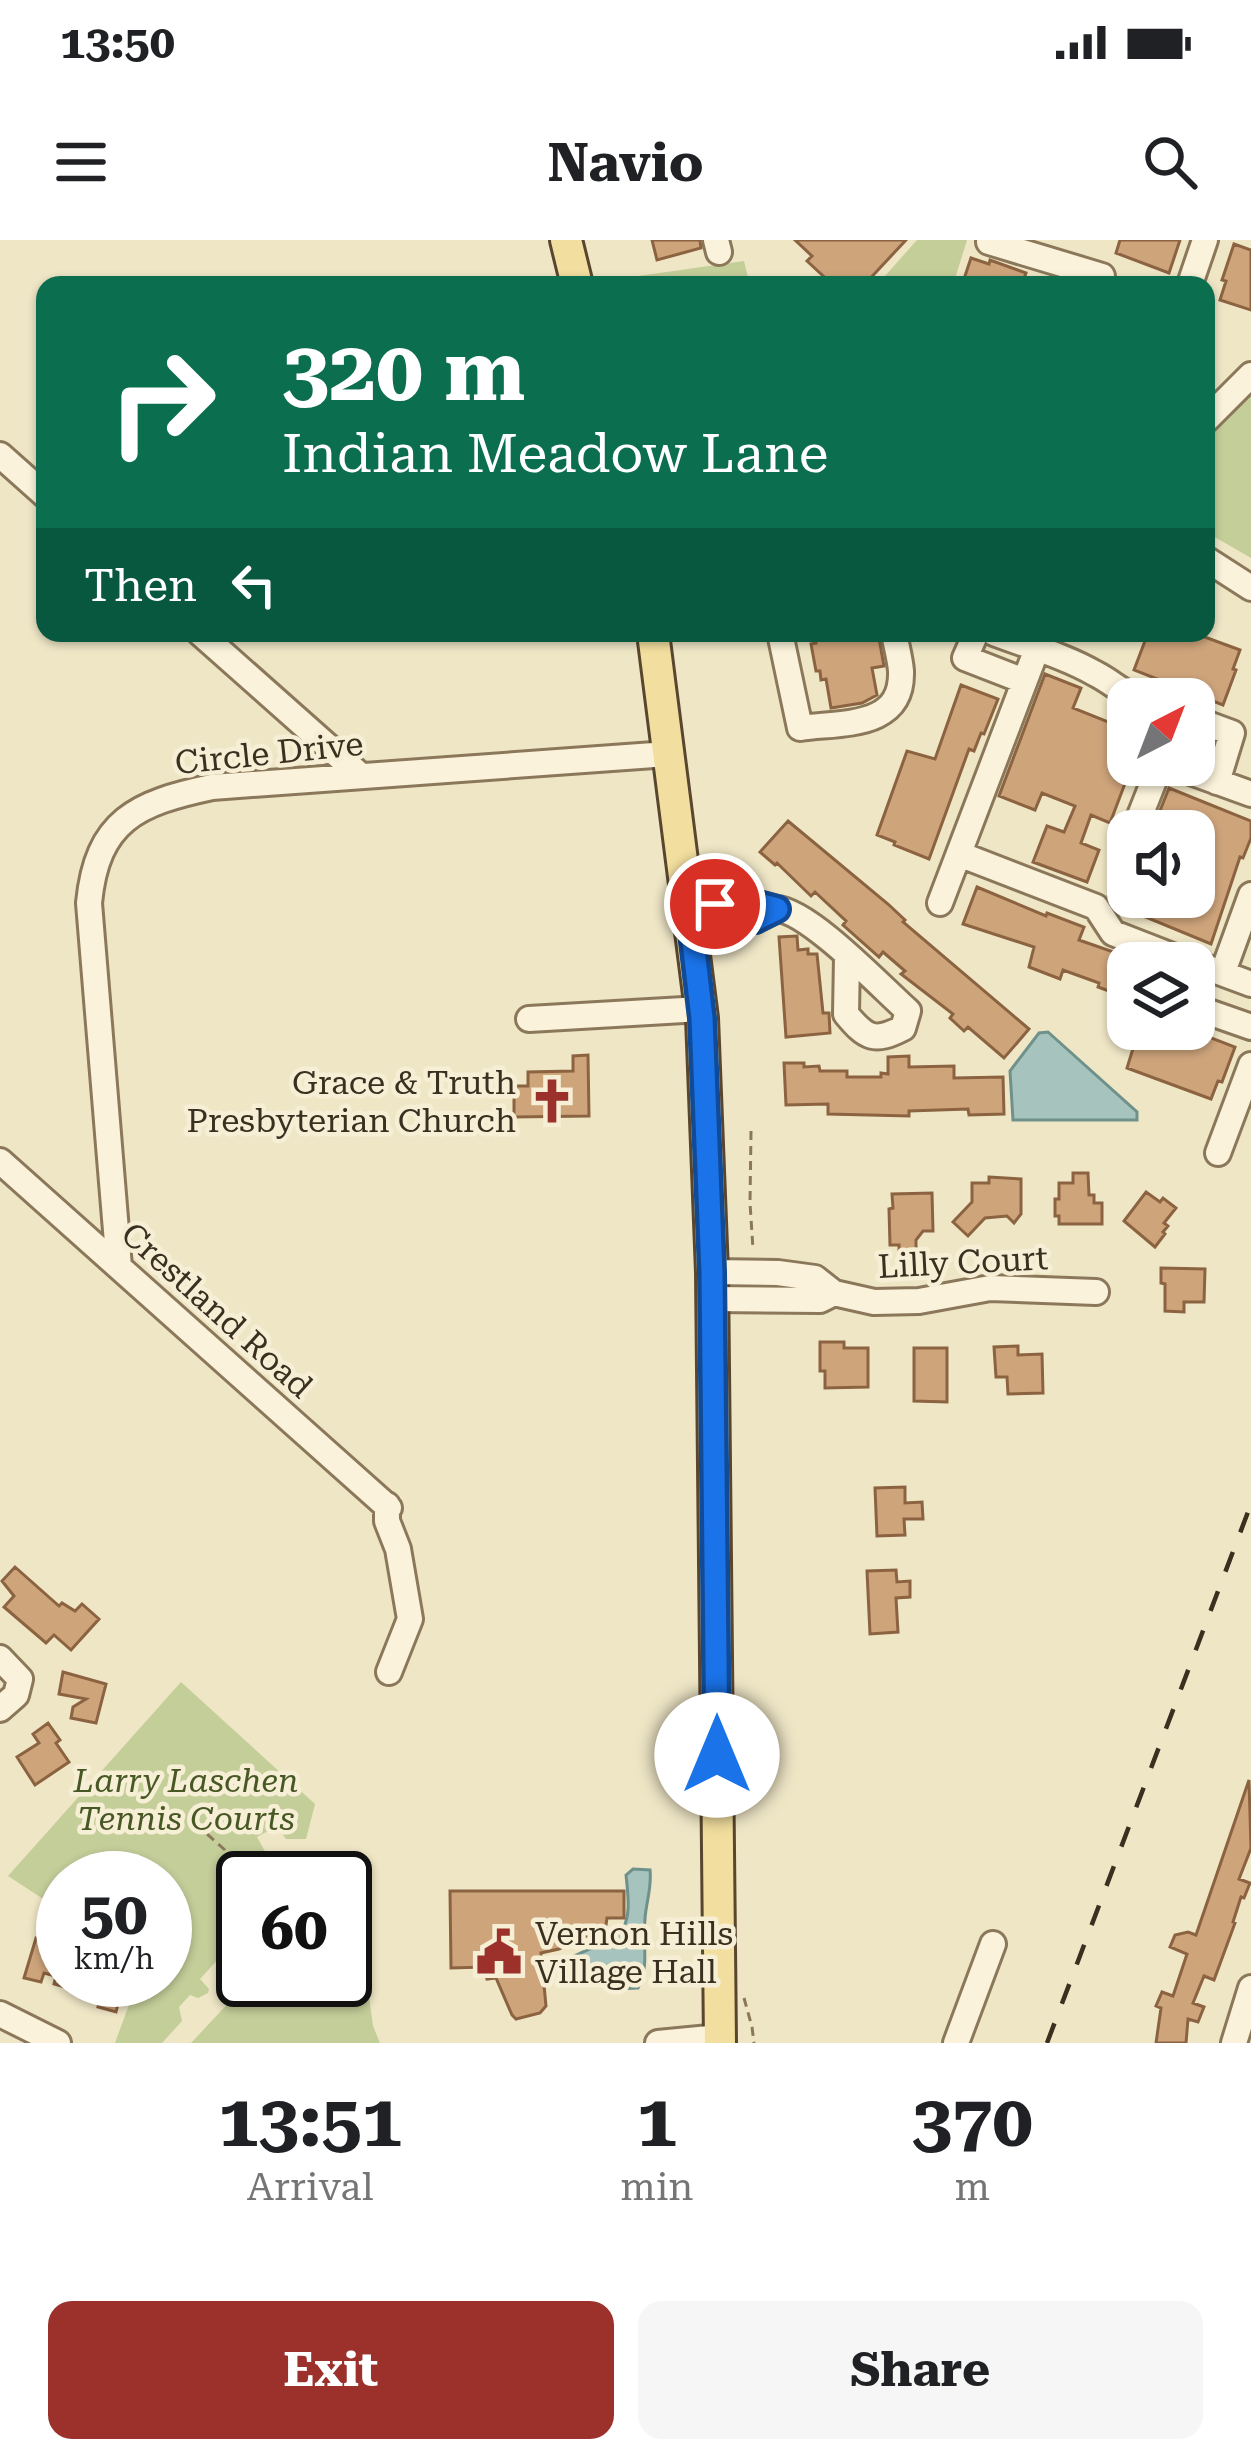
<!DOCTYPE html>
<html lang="en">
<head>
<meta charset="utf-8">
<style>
	body { margin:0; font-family:"Roboto Serif",serif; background:#f6f6f6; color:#202124; height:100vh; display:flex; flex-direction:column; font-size:45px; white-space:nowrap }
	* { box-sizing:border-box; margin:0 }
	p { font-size:39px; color:#757577 }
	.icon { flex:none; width:66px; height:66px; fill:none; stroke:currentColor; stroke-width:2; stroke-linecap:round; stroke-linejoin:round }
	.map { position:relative; height:1803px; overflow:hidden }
	.details { display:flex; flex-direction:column; background:#fff; flex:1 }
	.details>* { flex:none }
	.guide { position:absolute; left:36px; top:36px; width:1179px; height:366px; border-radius:24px; box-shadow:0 3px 9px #0004; background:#0b6e4f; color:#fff; overflow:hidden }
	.needle { width:78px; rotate:42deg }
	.fabs { position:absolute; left:1107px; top:438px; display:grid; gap:24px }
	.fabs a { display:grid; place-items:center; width:108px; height:108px; border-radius:24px; background:#fff; box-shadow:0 3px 9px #0004; font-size:60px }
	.speed { position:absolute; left:36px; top:1611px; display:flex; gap:24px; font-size:60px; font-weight:700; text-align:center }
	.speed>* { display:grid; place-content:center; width:156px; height:156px; border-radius:50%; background:#fff; box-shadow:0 3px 9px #0004; line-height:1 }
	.speed small { font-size:30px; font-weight:400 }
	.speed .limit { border:6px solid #111; border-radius:18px; background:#fff; color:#111 }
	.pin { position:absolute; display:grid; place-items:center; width:102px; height:102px; color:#fff; margin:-51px; border:6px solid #fff; border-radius:50%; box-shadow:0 3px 12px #0007 }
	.me { position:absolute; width:132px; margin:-66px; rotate:0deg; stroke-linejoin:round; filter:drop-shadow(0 0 9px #0008) }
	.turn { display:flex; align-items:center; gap:42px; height:252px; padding:0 48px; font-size:54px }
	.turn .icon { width:156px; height:156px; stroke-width:2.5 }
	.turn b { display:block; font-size:84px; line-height:102px }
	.then { display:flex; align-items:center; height:114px; padding:0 48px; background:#0003; gap:24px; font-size:45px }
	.eta { display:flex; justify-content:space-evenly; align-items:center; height:204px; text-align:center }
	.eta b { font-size:72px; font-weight:700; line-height:84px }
	.cta { display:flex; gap:24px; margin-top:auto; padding:24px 48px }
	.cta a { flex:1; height:138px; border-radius:24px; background:#9b312a; color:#fff; font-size:48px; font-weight:700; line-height:138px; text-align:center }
	.cta a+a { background:#f6f6f6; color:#202124 }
	.status { display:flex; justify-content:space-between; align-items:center; height:84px; padding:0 60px; background:#fff; direction:ltr }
	.status svg { height:33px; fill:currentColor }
	header { display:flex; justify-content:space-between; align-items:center; height:156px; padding:0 48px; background:#fff; font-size:54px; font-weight:700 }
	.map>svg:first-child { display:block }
</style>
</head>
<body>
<div class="status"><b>13:50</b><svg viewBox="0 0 49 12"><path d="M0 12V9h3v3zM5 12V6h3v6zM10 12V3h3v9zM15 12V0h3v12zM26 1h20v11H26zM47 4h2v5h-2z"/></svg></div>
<header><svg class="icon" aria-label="menu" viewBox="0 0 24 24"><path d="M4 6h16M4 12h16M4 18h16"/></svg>Navio<svg class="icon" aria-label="search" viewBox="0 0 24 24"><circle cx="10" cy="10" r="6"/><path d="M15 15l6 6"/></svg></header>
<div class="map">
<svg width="1251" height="1803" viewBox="0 0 1251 1803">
	<rect width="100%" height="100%" fill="#efe6c6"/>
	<path fill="#c4ce99" d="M917 0H967L953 45H877Z
		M744 21 750 45H597L596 42Z
		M1242 149 1251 152V318L1206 292V190Z
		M181 1442 315 1564 306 1599H286L277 1586 257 1597 267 1615 271 1631C266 1639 252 1638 243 1638V1692L200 1739 209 1749 208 1753 198 1758 190 1755 179 1767 182 1781 162 1803H115L138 1740H165V1638H63V1672L8 1636Z
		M345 1725 367 1742 373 1786 380 1803H191L250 1740H273L276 1746 280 1745V1740H345Z"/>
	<path fill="#a7c3bd" stroke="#6e928b" stroke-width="3" d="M1048 792 1137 872V880H1013L1010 831 1039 793Z
		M633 1629 650 1630C652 1648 646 1662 645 1679 642 1704 650 1724 638 1748 615 1750 582 1745 570 1724L572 1717C625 1693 633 1696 626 1635Z"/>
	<path fill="#cea47b" stroke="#8b6340" stroke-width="3" d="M652 0H700L701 8 657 20Z
		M795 0H906L864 45H854L848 39 842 45H833L807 21 812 16Z
		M1120 0H1180L1169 33 1116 13Z
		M1234 4 1251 10V70L1220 60 1226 41 1222 40Z
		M971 18 989 24 990 20 1026 33 1022 45H962Z
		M814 393H878L884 426 872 428 877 455 862 463 831 468 826 439 821 440 820 431H816L811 404 816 403Z
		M1148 393H1194L1240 410 1233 429 1236 430 1223 465 1134 430Z
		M1045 434 1081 448 1073 468 1108 482 1110 479 1128 486V525H1132L1110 583 1091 575 1081 603 1099 610 1087 642 1033 622 1047 586 1064 592 1075 566 1042 553 1035 570 999 556Z
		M961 445 998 459 984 494 981 493 974 511 969 509 929 619 894 605 895 602 877 595 907 511 935 519Z
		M1169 548 1251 581V598L1243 618 1240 617 1211 704 1114 664 1109 657H1194V644L1211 591H1152Z
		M788 581 888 664 905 680 903 682 1029 789 1004 818 968 787 964 791 950 778 953 774 901 734 905 731 883 712 879 717 843 685 846 681 815 652 811 656 777 623 775 625 760 612Z
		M977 647 1046 676 1047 673 1084 687 1079 700 1128 717V758L1098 747 1099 743 1063 730 1060 739 1029 727 1034 707 963 684Z
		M797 696 798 710 808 709V714H817L823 773H829L830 793 786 797 779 697Z
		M1139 789H1188L1235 807 1222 842 1218 841 1211 859 1127 828Z
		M588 815 589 876 514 877V846H528V832L573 831V816Z
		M909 816V827L954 826V838L1003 837 1004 874 969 875 968 869 909 871V876L828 874V864L786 865 784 823H804V827L819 826 820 831H847V837H881V833L888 834V817Z
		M1073 933H1088L1089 955H1094V963H1102V984H1059V976H1055V959H1059V943H1073Z
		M989 937 1021 939V974L1014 983 1007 976 985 978 968 996 953 982 972 962V943H989Z
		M1146 952 1160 962 1163 958 1176 968 1164 983 1168 986 1163 992 1165 994 1155 1007 1124 981Z
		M932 953 933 991H923L916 1000V1013H899V1005H890L889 969 893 968 892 954Z
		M1161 1028 1205 1029 1204 1062H1184V1072L1165 1071V1044L1161 1043Z
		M820 1102H844V1108H868V1147L825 1148V1131H820Z
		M1018 1106V1115L1042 1114 1043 1153 1008 1154 1007 1137H996L994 1107Z
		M914 1108H947V1162L914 1161Z
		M905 1247V1263L922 1262 923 1279H904L905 1295 877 1296 875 1248Z
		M15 1327 59 1366 62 1363 75 1371 82 1364 99 1379 71 1410 54 1395 46 1403 4 1367 14 1356 2 1341Z
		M896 1330 897 1342 910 1341V1357L896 1358 898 1392 870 1394 867 1331Z
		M63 1432 106 1444 96 1483 71 1478 73 1467 86 1459 59 1454Z
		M48 1483 60 1500 56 1503 69 1522 35 1545 17 1517 39 1503 33 1494Z
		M1249 1540 1251 1608 1239 1639 1250 1643 1244 1658 1241 1657 1233 1682 1235 1683 1214 1740 1204 1736 1193 1763 1204 1767 1198 1782 1188 1779 1186 1803H1156L1161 1768 1156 1766 1162 1752 1173 1756 1187 1714 1170 1707 1175 1695 1188 1692 1196 1695Z
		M450 1651H624V1678H607L606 1685 595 1692 559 1709 541 1713 546 1766 540 1773 516 1779 512 1775 496 1738 487 1739 485 1727 451 1728Z
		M36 1698 63 1705V1738L44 1733 41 1742 24 1738Z
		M55 1740H121L118 1751 121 1752 116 1772 98 1767 101 1757 54 1744Z"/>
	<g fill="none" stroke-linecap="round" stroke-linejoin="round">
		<g stroke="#8b785b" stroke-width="30">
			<path id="minor" d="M716 0 719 12
				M989 2 1102 36 1100 45
				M1190 44 1205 0
				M1206 180 1251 135
				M0 215 45 255
				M1206 319 1251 348
				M200 393 360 535
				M780 393 800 488C842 482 903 489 901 431 900 418 896 405 894 393
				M976 393 965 418 1024 441
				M994 393C1028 406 1065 416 1096 434 1112 442 1122 453 1139 459
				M1194 479 1232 493 1217 542
				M1171 525 1251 554
				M1134 591 1160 525
				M959 614 1096 667 1113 693 1190 723
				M940 663 1043 393
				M689 665 751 662 777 669 755 680 691 684
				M777 669C809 671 881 747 908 771L903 788C874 803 866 798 846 774L847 717
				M1208 728 1251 744
				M1223 732 1251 655
				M1194 767 1251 787
				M529 779 701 769
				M1218 913 1251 825
				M0 921 389 1268
				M119 1027 89 663C97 580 137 563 212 547L668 514
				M712 1032 778 1033 815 1038 834 1053 874 1062 919 1061 990 1048 1096 1052
				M713 1059 820 1060 834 1053
				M387 1265V1281L398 1309 410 1379 389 1432
				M0 1418 20 1439 16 1455 0 1469
				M0 1774 58 1803
				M658 1803 720 1797
				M956 1803 993 1704
				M1234 1803 1251 1748"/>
		</g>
		<g stroke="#59462f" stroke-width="36">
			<path id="major" d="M566 0 577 45
				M653 393 702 778 712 1032 720 1803"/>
		</g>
		<path stroke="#8b785b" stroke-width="3" stroke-dasharray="9 6" stroke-linecap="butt" d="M751 891 750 963 753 1009
			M196 1584 225 1610 235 1629 250 1638
			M275 1638H279
			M744 1758 752 1787 754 1803"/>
		<use href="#minor" stroke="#faf2da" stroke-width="24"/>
		<use href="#major" stroke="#f2de9e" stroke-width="30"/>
		<path stroke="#3b2f1f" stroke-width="4.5" stroke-dasharray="21 21" stroke-linecap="butt" d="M1047 1803 1251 1264"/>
	</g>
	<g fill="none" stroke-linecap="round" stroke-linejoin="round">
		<g stroke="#114b97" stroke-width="30">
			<path id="route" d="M715 664 751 662 777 669 755 680 691 684 702 778 712 1032 717 1515"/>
		</g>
		<use href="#route" stroke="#1a73e8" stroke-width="21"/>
	</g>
	<defs>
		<g id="church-bare" transform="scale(3.6)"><path d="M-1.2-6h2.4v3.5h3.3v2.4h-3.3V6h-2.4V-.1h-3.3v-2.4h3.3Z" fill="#9b312a" stroke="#f6efd6" stroke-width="2.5" paint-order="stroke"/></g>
		<g id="civic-bare" transform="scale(3.6)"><path d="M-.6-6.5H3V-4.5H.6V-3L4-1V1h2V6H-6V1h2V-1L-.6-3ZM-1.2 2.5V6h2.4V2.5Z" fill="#9b312a" stroke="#f6efd6" stroke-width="2.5" paint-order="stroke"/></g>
	</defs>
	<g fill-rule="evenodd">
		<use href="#church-bare" x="552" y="861"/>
		<use href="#civic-bare" x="499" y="1712"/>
	</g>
	<g text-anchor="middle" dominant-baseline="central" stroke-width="9" stroke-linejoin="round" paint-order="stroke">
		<g font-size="33" fill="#3b2f1f" stroke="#f6efd6">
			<text transform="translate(269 513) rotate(-6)">Circle Drive</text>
			<text transform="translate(963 1022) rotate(-3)">Lilly Court</text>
			<text transform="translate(217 1070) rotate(42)">Crestland Road</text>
		</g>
		<g font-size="33" fill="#3b2f1f" stroke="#f6efd6" text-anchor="end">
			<text x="516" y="842">Grace &amp; Truth<tspan x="516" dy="38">Presbyterian Church</tspan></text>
			<text x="535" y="1693" text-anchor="start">Vernon Hills<tspan x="535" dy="38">Village Hall</tspan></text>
		</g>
		<g font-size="33" font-style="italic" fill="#485825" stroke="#f6efd6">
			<text x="186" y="1540">Larry Laschen<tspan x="186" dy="38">Tennis Courts</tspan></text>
		</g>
	</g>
</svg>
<div class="fabs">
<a><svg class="needle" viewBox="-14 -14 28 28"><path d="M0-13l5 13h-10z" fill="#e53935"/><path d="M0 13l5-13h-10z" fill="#757577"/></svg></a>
<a><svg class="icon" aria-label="sound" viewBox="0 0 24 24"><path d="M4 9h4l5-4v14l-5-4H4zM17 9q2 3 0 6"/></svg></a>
<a><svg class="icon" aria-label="layers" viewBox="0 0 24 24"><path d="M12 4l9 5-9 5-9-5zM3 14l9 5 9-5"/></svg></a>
</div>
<div class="speed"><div>50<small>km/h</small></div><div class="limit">60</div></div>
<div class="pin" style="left:715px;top:664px;background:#d93025"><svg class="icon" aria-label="arrive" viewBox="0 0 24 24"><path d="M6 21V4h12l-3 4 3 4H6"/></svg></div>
<svg class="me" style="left:717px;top:1515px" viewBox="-20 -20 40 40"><circle r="19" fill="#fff"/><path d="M0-13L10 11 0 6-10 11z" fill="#1a73e8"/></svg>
<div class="guide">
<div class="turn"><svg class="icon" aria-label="right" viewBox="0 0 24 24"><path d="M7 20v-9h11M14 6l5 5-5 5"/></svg><div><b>320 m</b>Indian Meadow Lane</div></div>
<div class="then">Then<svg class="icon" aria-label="left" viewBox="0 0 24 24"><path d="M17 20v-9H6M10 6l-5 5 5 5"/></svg></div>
</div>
</div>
<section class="details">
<div class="eta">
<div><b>13:51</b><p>Arrival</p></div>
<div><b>1</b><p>min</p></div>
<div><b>370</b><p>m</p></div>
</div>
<div class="cta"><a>Exit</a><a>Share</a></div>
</section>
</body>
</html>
